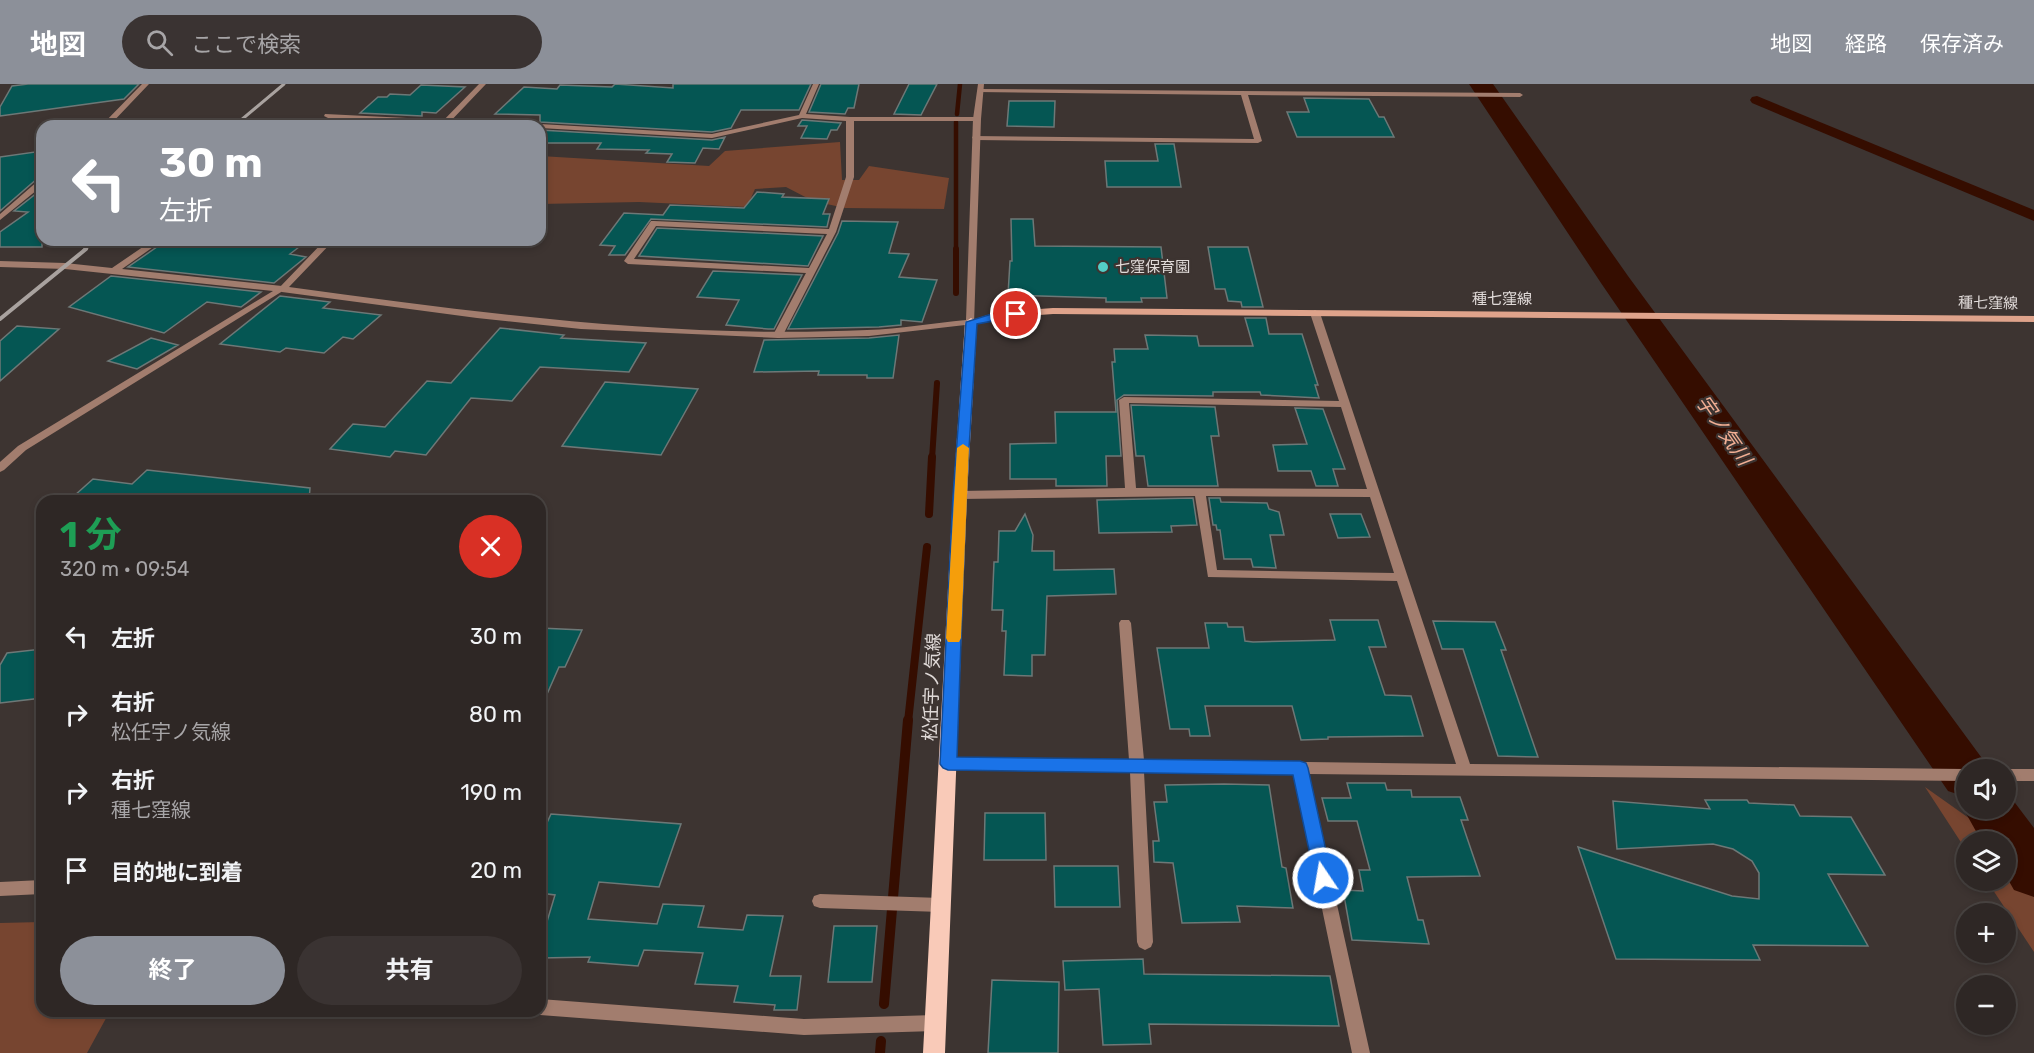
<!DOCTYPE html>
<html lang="ja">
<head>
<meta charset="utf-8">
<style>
	body { margin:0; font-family:Rubik,"Noto Sans JP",sans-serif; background:#3a3332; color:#f1f3f6; height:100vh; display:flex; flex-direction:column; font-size:22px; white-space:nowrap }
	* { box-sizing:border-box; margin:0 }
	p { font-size:20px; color:#a7a5a7 }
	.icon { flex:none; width:33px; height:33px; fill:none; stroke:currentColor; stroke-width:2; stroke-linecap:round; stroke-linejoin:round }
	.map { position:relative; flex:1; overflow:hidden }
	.details { position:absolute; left:36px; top:411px; width:510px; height:522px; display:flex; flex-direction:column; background:#2e2725; border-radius:18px; box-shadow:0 3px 9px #0003,0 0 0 2px #494442 }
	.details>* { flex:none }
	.top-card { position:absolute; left:36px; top:36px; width:510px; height:126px; border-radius:18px; box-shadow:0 3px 9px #0003,0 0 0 2px #494442; background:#8c9099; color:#fff; overflow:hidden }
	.tools { position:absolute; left:1956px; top:675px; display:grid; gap:12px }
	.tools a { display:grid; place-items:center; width:60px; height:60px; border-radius:50%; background:#2e2725; box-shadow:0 3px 9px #0003,0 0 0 2px #494442; font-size:30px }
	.pin { position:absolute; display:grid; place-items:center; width:51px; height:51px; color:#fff; margin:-26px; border:3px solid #fff; border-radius:50%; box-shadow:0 2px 6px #0007 }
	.me { position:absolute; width:66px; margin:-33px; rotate:348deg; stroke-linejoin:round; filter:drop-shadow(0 0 4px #0008) }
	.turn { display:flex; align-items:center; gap:21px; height:126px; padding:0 24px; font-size:27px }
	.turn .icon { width:78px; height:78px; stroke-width:2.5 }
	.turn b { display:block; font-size:42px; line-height:51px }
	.round { display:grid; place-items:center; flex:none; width:63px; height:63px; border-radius:32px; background:#3a3332 }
	.summary { display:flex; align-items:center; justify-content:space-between; height:102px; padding:0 24px }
	h1 { font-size:36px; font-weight:700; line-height:45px; color:#1e9e55 }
	.action { display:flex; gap:12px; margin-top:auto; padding:12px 24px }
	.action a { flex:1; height:69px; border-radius:36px; background:#8c9099; color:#fff; font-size:24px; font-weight:700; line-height:69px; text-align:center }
	.action a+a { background:#3a3332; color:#f1f3f6 }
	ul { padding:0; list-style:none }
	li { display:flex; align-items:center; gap:18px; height:78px; padding:0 24px }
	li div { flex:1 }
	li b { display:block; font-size:22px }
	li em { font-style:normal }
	header { display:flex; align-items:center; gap:36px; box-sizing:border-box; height:84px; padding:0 30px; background:#8c9099; color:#fff }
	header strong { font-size:28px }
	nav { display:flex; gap:33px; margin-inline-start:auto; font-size:21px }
	.search { width:420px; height:54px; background:#3a3332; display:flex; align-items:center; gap:15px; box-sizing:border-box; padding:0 21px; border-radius:33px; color:#a7a5a7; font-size:22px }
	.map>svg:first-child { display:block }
</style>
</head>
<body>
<header>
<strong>地図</strong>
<div class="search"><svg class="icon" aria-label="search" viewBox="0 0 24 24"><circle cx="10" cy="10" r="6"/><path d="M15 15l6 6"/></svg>ここで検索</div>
<nav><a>地図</a><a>経路</a><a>保存済み</a></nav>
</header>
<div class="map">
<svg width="2034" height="969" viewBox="0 0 2034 969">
	<rect width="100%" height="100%" fill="#3d3431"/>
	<path fill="#774530" d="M840 58 842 96H859L869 82 949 94 944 125 845 124 813 117 786 103 755 105 747 123 639 118 540 120V72L709 82 725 67Z
		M1925 703 1997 754 2000 757 1966 758V766Z
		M2006 766 2034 807V868L1987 797 2006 796Z
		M42 838V927H110L87 969H0V839Z"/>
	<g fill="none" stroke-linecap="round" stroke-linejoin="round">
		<path stroke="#350d00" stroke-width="4.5" d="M957 30 960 0
			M956 38V166"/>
		<path stroke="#350d00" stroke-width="6" d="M956 165V209
			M932 375 937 299"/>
		<path stroke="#350d00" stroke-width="8" d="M929 430 932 373
			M908 638 927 463"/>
		<path stroke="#350d00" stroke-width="10" d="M884 920 908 636
			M880 969 881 957"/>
		<path fill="#350d00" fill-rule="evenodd" d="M1757 12 2034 126V137L1752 19 1750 16 1752 13Z"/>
		<path fill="#350d00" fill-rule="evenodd" d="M1469 0H1493L1628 192 1984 677 1989 686H1966V713L1948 707 1601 199Z
			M2006 707 2034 744V813L2014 806 2006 792V758H1982L1963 724 1966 716V724H2006Z"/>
	</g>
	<path fill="#055653" stroke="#6d7877" stroke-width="1.5" d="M28 0H139L124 15 0 32V23L12 2Z
		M615 0 673 4V0H811L799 26H741L731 44 712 48 540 38V31L495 30 524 3 557 5 560 1 612 3Z
		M821 0H859L854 24H848L845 30 809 28Z
		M909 0H937L921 31 894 30Z
		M421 1 465 3 436 29 422 28V32L360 29 378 13H387L390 10 410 11Z
		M1304 14 1369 15 1379 33H1384L1394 53H1297L1287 28H1309Z
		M1009 17H1055L1054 43 1007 42Z
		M802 36 841 39 837 46H831L827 55 801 54 807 42H798Z
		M351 37 422 41V42H345Z
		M540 46 712 56 725 53 719 65 703 64 695 79 667 78 672 70 646 69 649 66 597 65 601 59H540Z
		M1155 60H1174L1181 103H1107L1105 77H1158Z
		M42 67V94H38L0 127V73Z
		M42 105V163H0V148L28 128 14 127Z
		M757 108 784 110 782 113 829 115 823 130H830L827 143 651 135 625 171H609L615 162 600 161 624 129 663 131 670 121 744 124Z
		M1011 135H1033L1035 162 1161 163 1167 214H1141L1142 218H1106V214L1008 211 1010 177H1012Z
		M842 137 898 138 889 169 909 170 899 193 937 196 922 238 901 236V241L879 243 788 245 838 149Z
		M657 144 823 152 808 182 639 172Z
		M167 156H308L290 170 306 173 274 199 128 183Z
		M1208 163H1248L1263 223H1242L1241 218 1228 217 1225 205H1215Z
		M713 187 802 191 774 245H768L726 241 739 216 697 213Z
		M111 192 261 208 241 223 207 218 164 249 69 223Z
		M280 212 330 218 323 224 381 231 353 255 343 253 324 269 286 264 280 268 220 260Z
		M1245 234H1266L1269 250H1302L1318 301H1315L1319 314 1261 311 1260 308H1213V312L1124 311 1117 316 1121 372H1106L1107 402H1056V395H1010V360L1056 359 1055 328H1116L1112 278H1115L1114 265H1148L1145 251 1197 252 1199 262H1253Z
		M17 242 59 245 0 297V257Z
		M500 244 564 251 561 254 646 259 629 288 540 283 512 317 471 314 426 371 395 367 390 373 330 365 353 340 385 343 427 297 451 299Z
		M899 251 893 294H867V291H818L819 287 754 288 764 256 869 254Z
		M151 254 178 261 137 285 108 277Z
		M605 298 698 305 661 371 562 362Z
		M1131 321 1215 323 1219 352H1211L1218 402H1148L1144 372H1136Z
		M1295 324 1323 325 1345 385H1333L1338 402H1316L1311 387H1278L1273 361 1307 360Z
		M147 386 310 404 309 417H110L74 412 93 395 132 400Z
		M1193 414 1197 441 1171 442 1172 448 1099 449 1097 416Z
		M1209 414H1220L1221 418 1267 419 1269 425 1279 428 1284 451H1270L1276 484 1253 483 1251 475H1224L1220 446H1217L1216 441H1213Z
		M1025 430 1033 451 1032 467H1054V486L1114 485 1116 510 1047 512 1045 571H1032V592L1004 591 1006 547H1002L1003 526H992L994 478H998L999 447H1015Z
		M1330 430H1361L1370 453 1338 454Z
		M1330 536H1378L1386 563H1369L1385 611 1411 612 1423 652 1328 653V655L1301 656 1292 622H1205L1210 652H1190L1189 645H1170L1157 564H1209L1205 539H1227L1228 543H1243L1245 557 1253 558 1335 556Z
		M1433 537 1495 538 1506 566H1501L1538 673 1498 672 1463 565H1442Z
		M540 544 582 546 565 583H559L540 626Z
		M42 565V614L0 619V581L7 569Z
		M1347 699H1385L1387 706H1411L1412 713H1460L1468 736H1461L1480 792 1407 793 1418 836H1423L1429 860 1352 856 1343 806 1363 807 1359 786H1370L1357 737H1328L1322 714H1351Z
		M1224 700 1269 701 1282 783 1286 784 1293 824 1237 822 1240 838 1182 839 1173 779 1154 778 1153 757H1159L1154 718H1167L1165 701Z
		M1705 716H1747L1749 719 1794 721 1800 732 1851 733 1885 791 1828 790 1868 862 1753 861 1760 876 1616 875 1578 763 1732 812 1759 815V789L1752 777 1733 765 1713 760 1617 765 1613 717 1710 725Z
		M985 729H1045L1046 776H984Z
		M551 730 681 740 659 803 599 798 588 835 657 840 663 820 704 822 698 843 743 846 747 831 783 832 770 892H801L797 926H774L775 921 734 918 738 902 695 900 703 869 644 866 638 882 588 878 590 873 540 874V861L555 811 540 809V754Z
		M1054 782H1118L1120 823H1055Z
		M834 842H877L872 898H828Z
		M1143 875 1144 890 1330 892 1339 942 1149 940 1151 960 1103 961 1099 905 1065 906 1063 877Z
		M992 896 1059 898 1058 969H988Z"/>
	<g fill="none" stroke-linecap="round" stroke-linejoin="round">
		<path fill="#a27d6e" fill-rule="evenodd" d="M142 0H149L109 42H101Z
			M813 0H819L806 30 850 33H977L981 35 977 37H854V93L836 148 783 251 778 254 773 251 806 189 628 180 624 177 651 137H654L829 145 846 93V37L802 34 712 54 540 44V42H536L540 40 712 50 799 31ZM656 142 827 150 809 184 634 175Z
			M980 5 1520 9 1523 11 1520 13 1248 11 1262 57 1258 59 976 56 972 54 973 52 1254 55 1241 11 978 8V6Z
			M325 30 532 40 536 42H488L328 34 324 32Z
			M39 96H42V102L0 136V130Z
			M153 156H163L122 185 282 202 286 205 26 366 4 386 0 388V378L18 362 273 207 65 185 0 183V177L65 179 112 184Z
			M1315 226 1320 229 1470 680 1966 685V697L1308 690 1370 969H1352L1294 690 1144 688 1153 858 1151 863 1145 866 1139 863 1137 858 1130 688 948 686 943 684 941 680 943 676 948 674 1129 676 1119 539 1121 536H1129L1131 539 1144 676 1456 680 1397 497 1208 493 1195 412 960 415 954 411 960 407 1125 404 1119 316 1124 313 1339 317 1310 229ZM1129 319 1341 323 1367 405 1136 404ZM1206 412 1370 413 1394 489 1217 486Z
			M2006 685H2034V697H2006Z
			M42 796V810L0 812V798Z
			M820 810 941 814 947 816 949 821 947 826 941 828 820 824 814 822 812 817 814 812Z
			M540 915 804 935 935 931 941 933 943 939 941 945 935 947 804 951 540 931 533 927H540Z"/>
		<path fill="#a27d6e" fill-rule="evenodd" d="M479 0H486L446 42H438Z
			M978 0H984L981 35 974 240 869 252 778 254 581 245 477 234 282 208 278 205 325 156H334L289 203C480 229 673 255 867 246 900 245 933 239 966 236L973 35Z"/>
		<path fill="#dfa38b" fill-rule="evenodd" d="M1053 224 2034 232V238L1053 230 997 234 971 241 966 238 997 228Z"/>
		<path fill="#f9cab8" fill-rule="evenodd" d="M971 234 977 238 967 411 945 969H923L953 411 965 238Z"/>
		<path stroke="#a9a29f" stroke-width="3" d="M234 42 284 0
			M84 166 96 156"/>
		<path stroke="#a9a29f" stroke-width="4" d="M0 235 86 165"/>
	</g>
	<path fill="#1a73e8" stroke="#114b97" stroke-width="1.5" d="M1016 227 1020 228V232L977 240 966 411 957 673 1300 677 1306 679 1308 684 1332 794 1329 799 1323 802 1317 799 1315 794 1293 691 948 686 943 684 940 680 953 411 966 238 998 228Z"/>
	<path fill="#f59e0b" d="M963 360 969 364 961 554 959 558H948L946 554 957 364Z"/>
	<circle fill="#54cdc6" stroke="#3d3431" stroke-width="2" cx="1103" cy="183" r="6"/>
	<g text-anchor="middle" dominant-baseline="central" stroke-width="4.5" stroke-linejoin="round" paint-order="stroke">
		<g font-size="15" fill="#e0dad8" stroke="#3d3431" text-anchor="start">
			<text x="1115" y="183">七窪保育園</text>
		</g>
		<g font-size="15" fill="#e0dad8" stroke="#3d3431">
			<text x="1502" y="215">種七窪線</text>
			<text transform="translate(1988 219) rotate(1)">種七窪線</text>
		</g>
		<g font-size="18" fill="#e0dad8" stroke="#3d3431">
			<text transform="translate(932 603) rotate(-88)">松任宇ノ気線</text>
		</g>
		<g font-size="20" font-style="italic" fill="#f2af94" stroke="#3d3431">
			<text transform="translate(1724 346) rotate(55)">宇ノ気川</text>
		</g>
	</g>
</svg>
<div class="tools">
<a><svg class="icon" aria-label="sound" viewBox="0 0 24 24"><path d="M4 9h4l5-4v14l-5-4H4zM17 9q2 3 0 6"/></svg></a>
<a><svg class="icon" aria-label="layers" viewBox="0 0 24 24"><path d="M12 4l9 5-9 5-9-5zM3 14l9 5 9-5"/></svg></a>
<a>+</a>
<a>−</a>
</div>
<div class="pin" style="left:1016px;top:230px;background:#d93025"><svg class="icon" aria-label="arrive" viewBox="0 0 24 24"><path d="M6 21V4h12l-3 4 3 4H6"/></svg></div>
<svg class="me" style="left:1323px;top:794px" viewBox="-20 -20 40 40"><circle r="17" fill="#1a73e8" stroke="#fff" stroke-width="3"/><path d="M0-11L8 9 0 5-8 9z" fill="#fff"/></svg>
<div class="top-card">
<div class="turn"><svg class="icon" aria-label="left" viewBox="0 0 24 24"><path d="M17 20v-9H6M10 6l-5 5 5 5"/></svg><div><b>30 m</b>左折</div></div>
</div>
<section class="details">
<div class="summary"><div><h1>1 分</h1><p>320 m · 09:54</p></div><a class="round" style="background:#d93025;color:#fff"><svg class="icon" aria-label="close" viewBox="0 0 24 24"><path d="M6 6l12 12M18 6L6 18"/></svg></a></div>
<ul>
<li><svg class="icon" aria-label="left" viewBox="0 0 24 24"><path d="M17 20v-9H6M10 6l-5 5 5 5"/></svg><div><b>左折</b></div><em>30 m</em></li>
<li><svg class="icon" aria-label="right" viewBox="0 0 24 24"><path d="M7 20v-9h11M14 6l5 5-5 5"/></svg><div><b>右折</b><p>松任宇ノ気線</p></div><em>80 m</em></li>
<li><svg class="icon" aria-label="right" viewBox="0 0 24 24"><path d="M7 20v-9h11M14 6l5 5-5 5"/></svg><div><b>右折</b><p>種七窪線</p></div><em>190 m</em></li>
<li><svg class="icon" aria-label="arrive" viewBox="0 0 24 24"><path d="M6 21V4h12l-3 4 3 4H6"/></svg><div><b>目的地に到着</b></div><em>20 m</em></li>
</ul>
<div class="action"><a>終了</a><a>共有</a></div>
</section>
</div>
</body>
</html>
